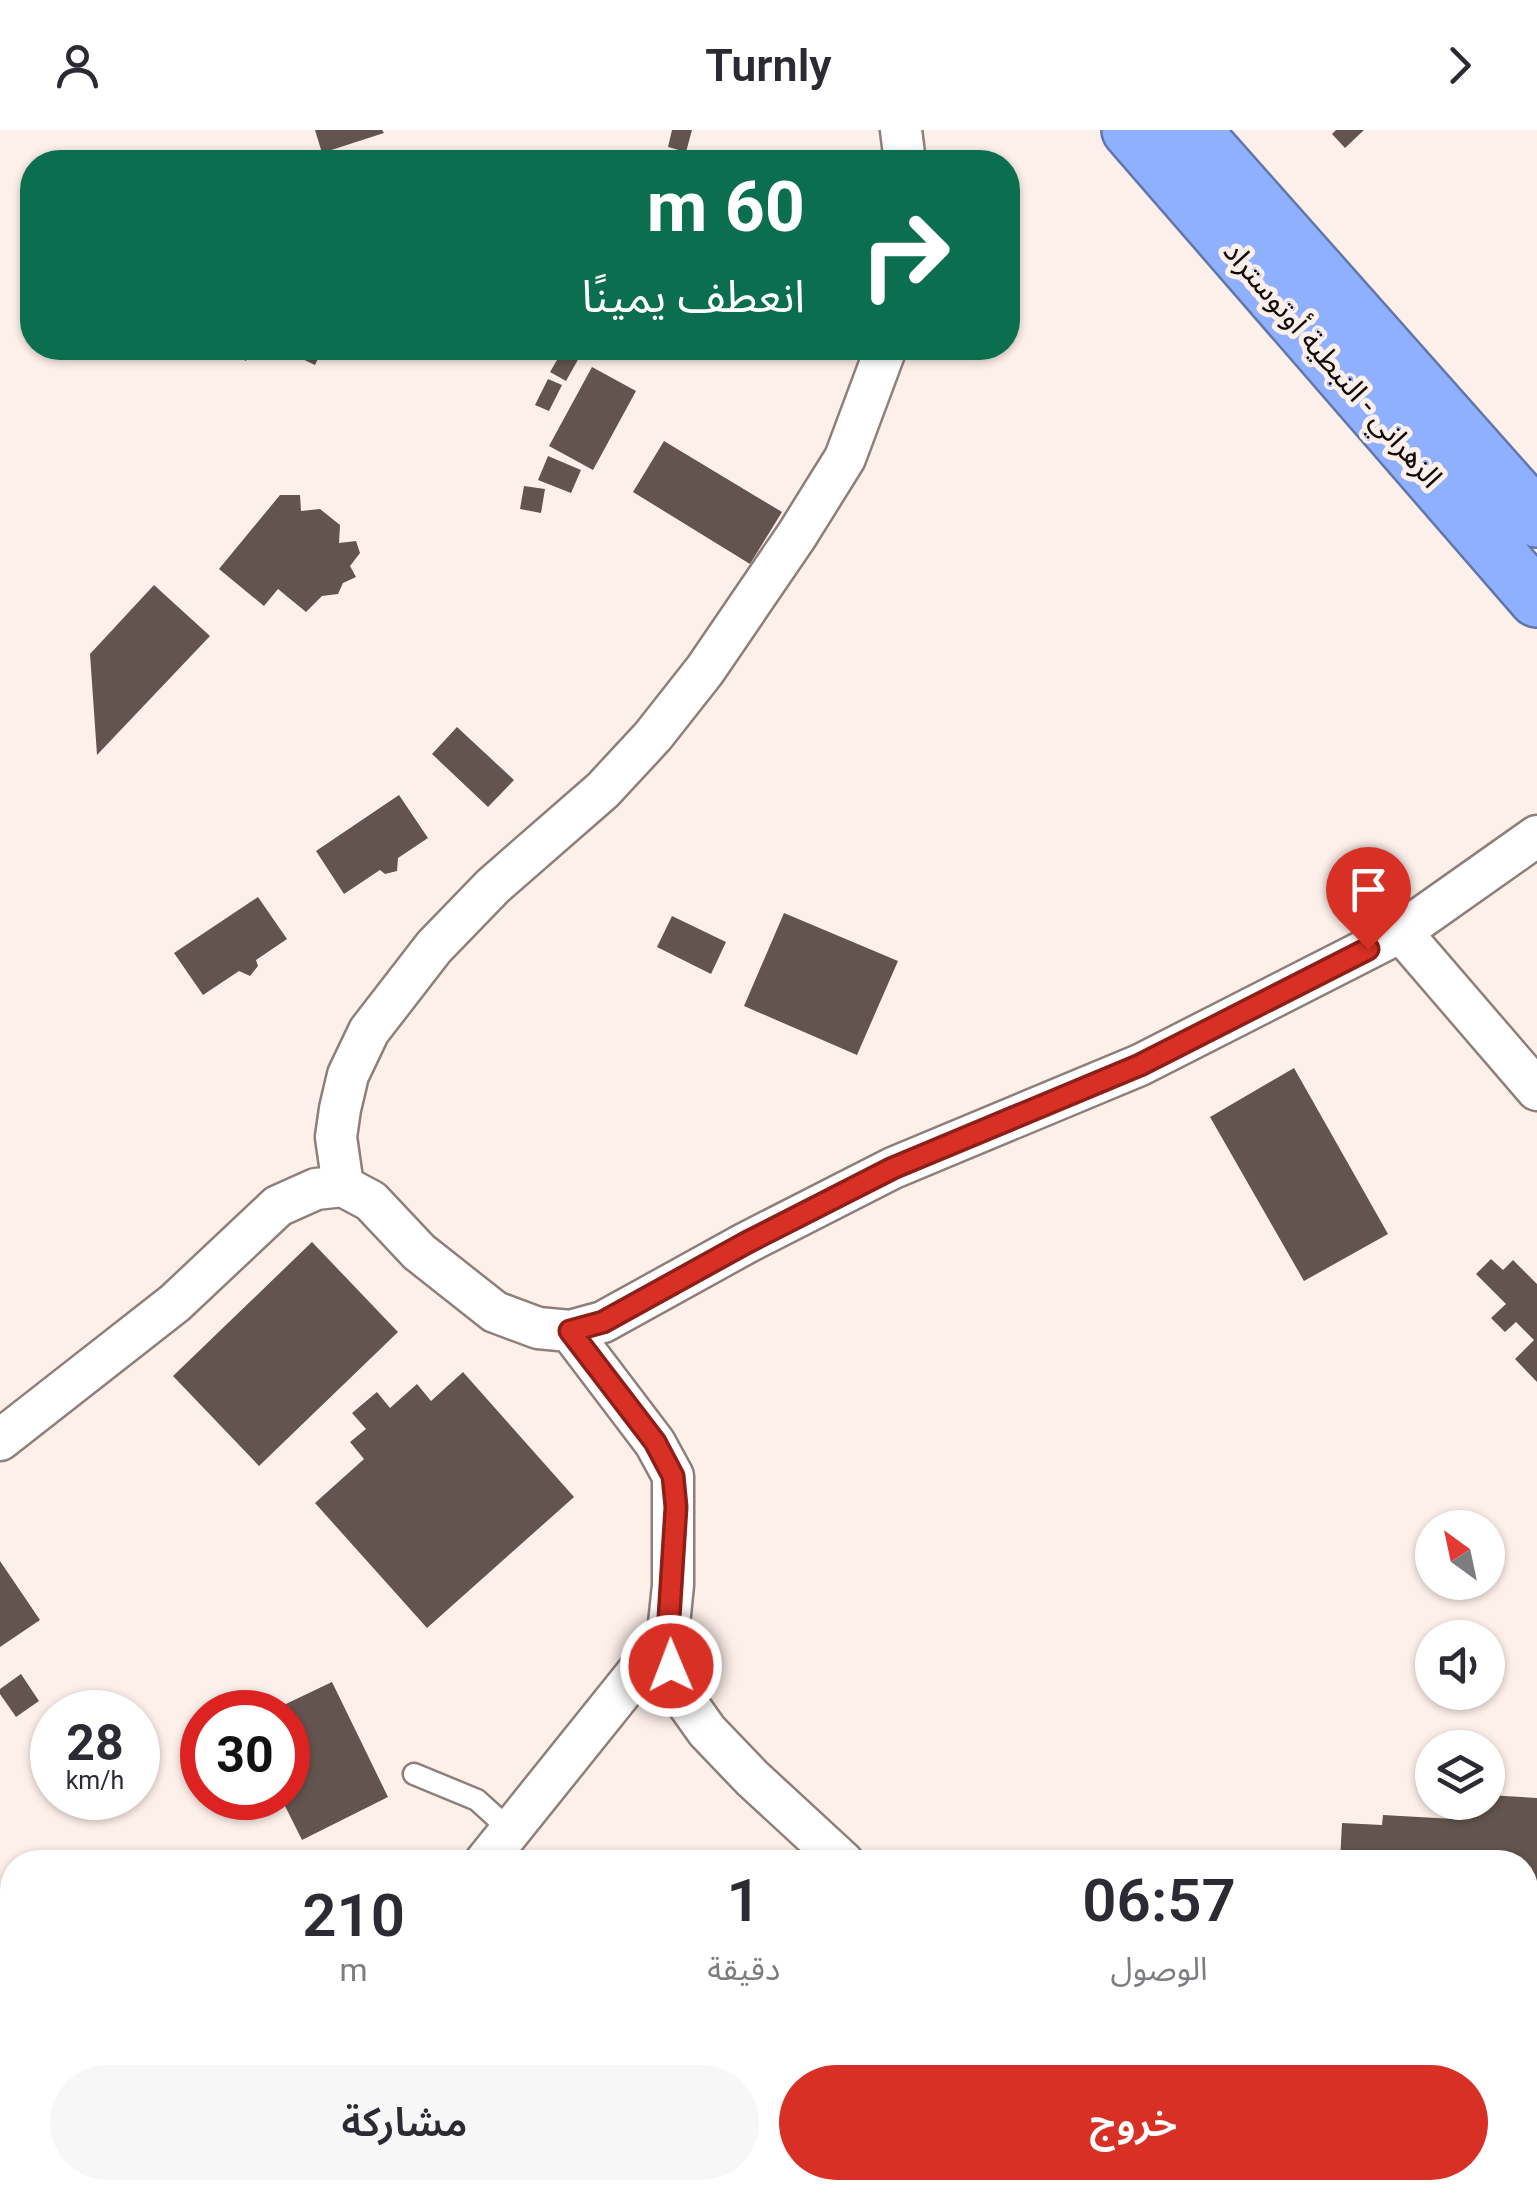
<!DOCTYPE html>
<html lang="ar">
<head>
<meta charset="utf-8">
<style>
	body { margin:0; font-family:Roboto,"Noto Sans Arabic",sans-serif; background:#f7f7f7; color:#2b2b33; direction:rtl; height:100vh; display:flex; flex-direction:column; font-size:38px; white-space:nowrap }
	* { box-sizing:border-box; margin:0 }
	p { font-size:32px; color:#7c7c81 }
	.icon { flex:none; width:55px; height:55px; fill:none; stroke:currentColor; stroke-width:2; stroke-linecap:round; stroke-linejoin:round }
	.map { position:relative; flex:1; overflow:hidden; direction:ltr }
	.drawer { position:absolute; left:0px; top:1720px; width:1538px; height:350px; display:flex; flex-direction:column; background:#fff; border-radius:40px 40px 0 0; box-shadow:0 2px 8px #0004; direction:rtl }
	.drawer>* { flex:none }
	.top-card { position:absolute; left:20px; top:20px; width:1000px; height:210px; border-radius:40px; box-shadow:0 2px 8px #0004; direction:rtl; background:#0b6e4f; color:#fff; overflow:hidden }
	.needle { width:65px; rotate:327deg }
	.tools { position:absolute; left:1415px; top:1380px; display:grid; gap:20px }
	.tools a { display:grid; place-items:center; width:90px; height:90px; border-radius:50%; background:#fff; box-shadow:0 2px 8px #0004; font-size:50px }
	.speed { position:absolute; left:30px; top:1560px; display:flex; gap:20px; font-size:50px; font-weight:700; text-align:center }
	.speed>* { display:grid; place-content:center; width:130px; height:130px; border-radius:50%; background:#fff; box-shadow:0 2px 8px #0004; line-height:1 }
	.speed small { font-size:25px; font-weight:400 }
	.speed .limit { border:15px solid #d22; background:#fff; color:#111 }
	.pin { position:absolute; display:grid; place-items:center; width:85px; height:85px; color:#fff; margin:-102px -42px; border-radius:50% 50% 50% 0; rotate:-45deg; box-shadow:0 0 10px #0007 }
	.pin .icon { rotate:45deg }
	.me { position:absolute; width:110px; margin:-55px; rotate:359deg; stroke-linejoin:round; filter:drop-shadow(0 0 8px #0008) }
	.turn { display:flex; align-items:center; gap:35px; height:210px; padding:0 50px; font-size:45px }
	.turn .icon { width:130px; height:130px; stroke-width:2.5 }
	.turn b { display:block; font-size:70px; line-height:85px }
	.eta { display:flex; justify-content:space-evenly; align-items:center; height:170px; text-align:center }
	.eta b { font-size:60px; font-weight:600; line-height:70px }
	.button { display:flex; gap:20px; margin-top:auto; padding:20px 50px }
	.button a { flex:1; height:115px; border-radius:60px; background:#d93025; color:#fff; font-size:40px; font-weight:600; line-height:115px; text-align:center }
	.button a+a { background:#f7f7f7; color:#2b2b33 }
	header { display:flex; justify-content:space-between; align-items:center; height:130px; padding:0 50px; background:#fff; font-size:45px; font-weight:600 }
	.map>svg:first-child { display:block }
</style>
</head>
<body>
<header><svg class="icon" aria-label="forward" viewBox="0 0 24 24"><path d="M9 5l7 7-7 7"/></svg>Turnly<svg class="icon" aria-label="person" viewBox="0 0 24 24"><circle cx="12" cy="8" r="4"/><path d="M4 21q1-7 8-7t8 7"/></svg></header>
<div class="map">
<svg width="1537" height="2070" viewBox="0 0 1537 2070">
	<rect width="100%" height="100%" fill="#fdefea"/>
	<path fill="#63544f" d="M315 0H382L384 3 322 23Z
		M672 0H692L686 22 668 17Z
		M1336 0H1364L1345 18 1332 4Z
		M221 218H253L246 231Z
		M279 218H323L315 235Z
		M564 218 584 219 566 251 550 242Z
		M592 237 636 261 593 340 549 316Z
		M548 249 562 255 549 281 535 275Z
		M664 311 782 382 750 434 633 362Z
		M548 326 581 340 571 363 538 350Z
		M524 356 545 359 541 383 520 379Z
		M280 365H300L301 381 320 379 340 395 339 413 356 411 360 423 350 436 356 447 343 453 338 464 322 466 306 482 278 459 264 476 219 439Z
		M154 455 210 506 97 625 90 524Z
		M457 597 514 650 488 677 432 624Z
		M399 665 428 708 398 728 397 741 385 744 380 740 344 764 316 721Z
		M258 767 287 809 256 830 258 836 250 846 239 841 203 865 174 823Z
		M784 783 898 831 857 925 744 876Z
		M672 786 726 812 711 844 657 817Z
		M1294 938 1388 1104 1304 1151 1210 987Z
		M312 1112 398 1202 259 1336 173 1246Z
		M1491 1129 1503 1140 1513 1130 1537 1154V1252L1515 1229 1534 1210 1516 1192 1505 1202 1491 1188 1506 1174 1476 1144Z
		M463 1242 574 1367 427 1498 315 1373 364 1329 350 1312 366 1299 352 1283 377 1262 390 1278 417 1254 431 1271Z
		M0 1431 40 1490 0 1517Z
		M21 1544 39 1571 16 1587 0 1564V1559Z
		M332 1552 388 1667 302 1710 281 1668H288V1582H269Z
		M1488 1665 1537 1668V1753L1525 1752V1732H1340L1342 1693 1382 1695 1383 1685 1454 1689V1678L1485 1679Z"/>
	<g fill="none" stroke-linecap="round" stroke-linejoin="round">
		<g stroke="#8f7f7a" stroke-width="25">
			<path id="lane" d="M414 1644 477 1670 510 1700"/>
		</g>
		<g stroke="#8f7f7a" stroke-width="45">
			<path id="street" d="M901 0 905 32
				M1401 802 1537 960
				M343 1056 336 1007 340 979 348 945 369 901 434 817 493 756 603 660 653 606 705 540 797 405 845 328 886 218
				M570 1201 655 1313 673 1346V1455L668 1504 671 1535 680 1563 707 1601 752 1648 843 1732
				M0 1310 175 1173 278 1076 316 1059 343 1056 371 1071 419 1122 495 1182 538 1198 570 1201 603 1192 746 1113 893 1038 1140 935 1401 802 1537 706
				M485 1732 668 1504
				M69 2070 87 2058
				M1159 2070 1168 2058"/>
		</g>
		<g stroke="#6276a9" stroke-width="60">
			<path id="highway" d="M1130 0 1537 469
				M1192 0 1537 389"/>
		</g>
		<use href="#lane" stroke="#fff" stroke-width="20"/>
		<use href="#street" stroke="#fff" stroke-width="40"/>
		<use href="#highway" stroke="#8eb0ff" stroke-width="55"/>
	</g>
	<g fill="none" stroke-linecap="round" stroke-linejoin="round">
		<g stroke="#8d1f18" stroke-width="25">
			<path id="route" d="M671 1536 668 1504 676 1377 673 1346 655 1312 570 1201 603 1192 746 1113 893 1038 1140 935 1368 819"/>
		</g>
		<use href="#route" stroke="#d93025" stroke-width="18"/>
	</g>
	<g text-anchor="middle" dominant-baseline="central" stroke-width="10" stroke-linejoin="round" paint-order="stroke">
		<g font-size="30" fill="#100b09" stroke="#fdefea">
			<text transform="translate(1333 234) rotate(49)">الزهراني - النبطية أوتوستراد</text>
		</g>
	</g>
</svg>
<div class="tools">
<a><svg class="needle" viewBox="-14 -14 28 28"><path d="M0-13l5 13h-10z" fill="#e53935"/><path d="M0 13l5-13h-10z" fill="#7c7c81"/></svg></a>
<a><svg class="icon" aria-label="sound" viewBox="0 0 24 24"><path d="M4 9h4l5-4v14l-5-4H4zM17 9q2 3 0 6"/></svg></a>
<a><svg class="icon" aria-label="layers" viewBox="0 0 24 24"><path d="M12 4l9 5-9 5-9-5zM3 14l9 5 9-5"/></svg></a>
</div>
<div class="speed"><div>28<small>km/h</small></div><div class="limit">30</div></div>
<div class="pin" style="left:1368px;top:819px;background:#d93025"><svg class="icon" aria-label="arrive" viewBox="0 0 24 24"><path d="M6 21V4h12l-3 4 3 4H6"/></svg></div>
<svg class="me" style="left:671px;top:1536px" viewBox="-20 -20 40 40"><circle r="17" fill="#d93025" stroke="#fff" stroke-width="3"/><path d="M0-11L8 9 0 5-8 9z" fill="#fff"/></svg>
<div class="top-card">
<div class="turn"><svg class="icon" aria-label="right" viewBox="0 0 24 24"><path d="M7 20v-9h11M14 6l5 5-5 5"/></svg><div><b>60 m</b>انعطف يمينًا</div></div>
</div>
<section class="drawer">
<div class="eta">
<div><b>06:57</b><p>الوصول</p></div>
<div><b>1</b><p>دقيقة</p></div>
<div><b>210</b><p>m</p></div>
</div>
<div class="button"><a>خروج</a><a>مشاركة</a></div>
</section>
</div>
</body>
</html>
